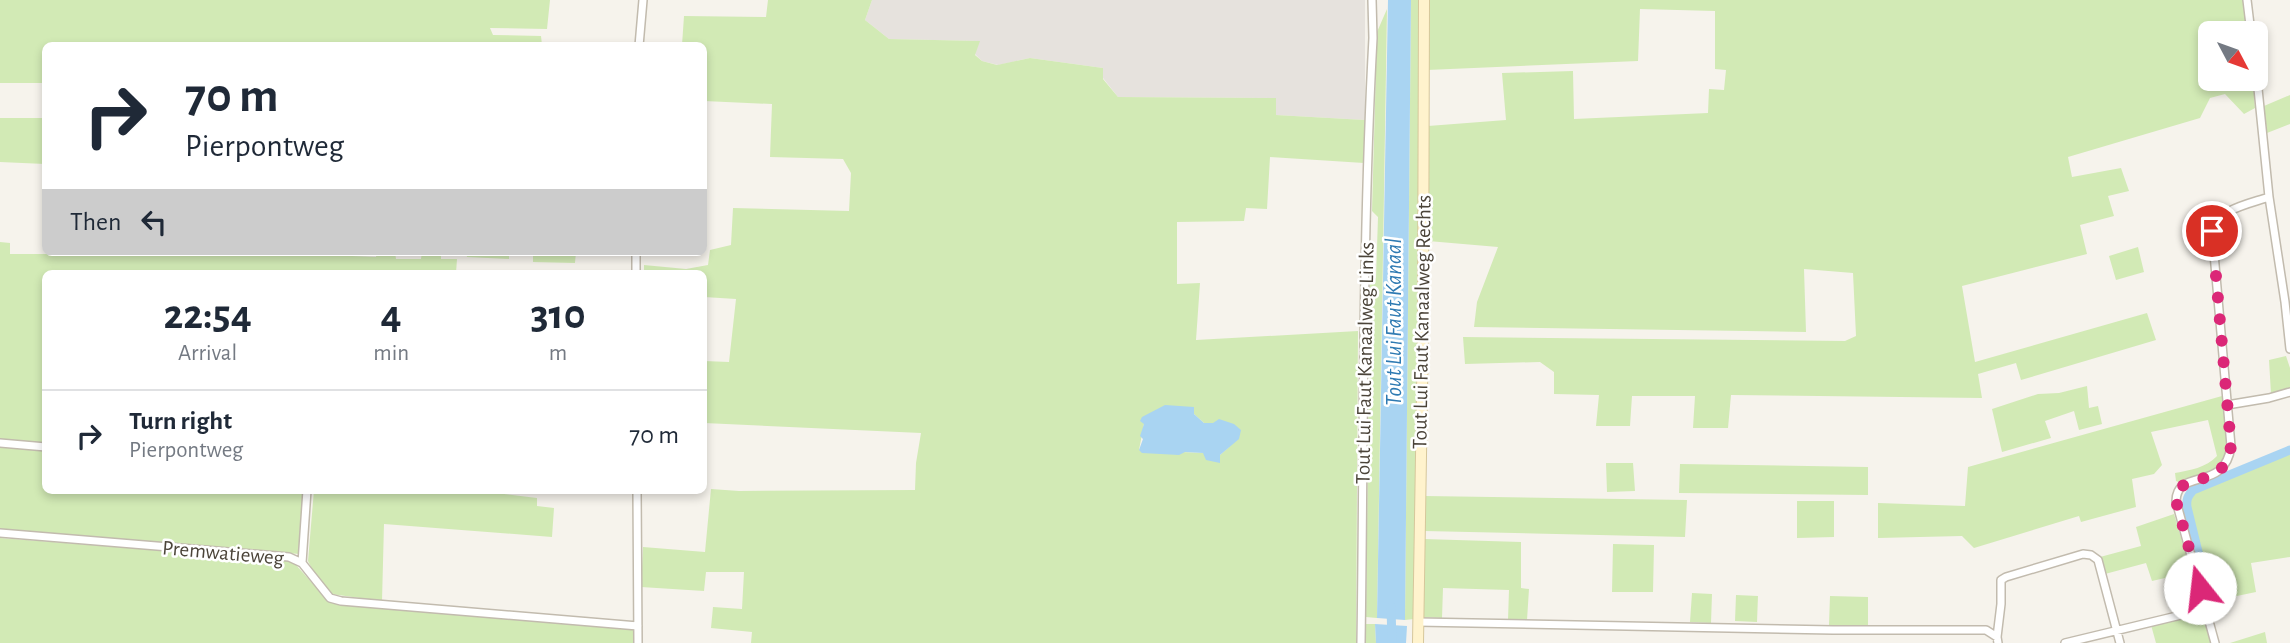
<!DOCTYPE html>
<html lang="en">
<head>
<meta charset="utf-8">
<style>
	body { margin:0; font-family:"Alegreya Sans",sans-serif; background:#f2f2f3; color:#1f2937; height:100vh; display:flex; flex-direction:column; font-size:26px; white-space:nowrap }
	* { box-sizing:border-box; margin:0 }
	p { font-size:23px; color:#747a83 }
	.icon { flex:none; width:38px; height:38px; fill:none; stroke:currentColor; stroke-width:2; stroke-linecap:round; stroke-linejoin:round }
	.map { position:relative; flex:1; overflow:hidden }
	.sheet { position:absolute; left:42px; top:270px; width:665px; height:224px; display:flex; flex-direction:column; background:#fff; border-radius:10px; box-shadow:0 4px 10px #0003 }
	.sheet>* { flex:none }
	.banner { position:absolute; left:42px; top:42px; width:665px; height:214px; border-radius:10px; box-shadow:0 4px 10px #0003; background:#fff; color:#1f2937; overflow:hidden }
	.needle { width:46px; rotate:131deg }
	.controls { position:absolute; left:2198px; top:21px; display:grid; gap:14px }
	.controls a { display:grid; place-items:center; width:70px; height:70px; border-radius:10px; background:#fff; box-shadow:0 4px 10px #0003; font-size:35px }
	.pin { position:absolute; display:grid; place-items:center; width:60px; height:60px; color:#fff; margin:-30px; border:4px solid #fff; border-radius:50%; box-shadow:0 2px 7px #0007 }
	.me { position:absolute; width:77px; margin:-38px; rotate:344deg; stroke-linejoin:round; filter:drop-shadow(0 0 5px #0008) }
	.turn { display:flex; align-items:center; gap:24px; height:147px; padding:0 28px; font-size:32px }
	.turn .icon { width:91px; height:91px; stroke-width:2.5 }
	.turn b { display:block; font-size:49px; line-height:60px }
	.then { display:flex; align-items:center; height:66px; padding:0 28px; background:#0003; gap:14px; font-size:26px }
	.eta { display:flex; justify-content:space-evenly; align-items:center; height:119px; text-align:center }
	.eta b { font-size:42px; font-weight:700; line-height:49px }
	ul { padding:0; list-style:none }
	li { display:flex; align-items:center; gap:21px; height:91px; padding:0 28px; border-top:2px solid #e0e1e3 }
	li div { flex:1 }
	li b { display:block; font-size:26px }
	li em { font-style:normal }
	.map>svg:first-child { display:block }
</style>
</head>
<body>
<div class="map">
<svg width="2290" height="643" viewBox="0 0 2290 643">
	<rect width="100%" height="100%" fill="#f6f3ec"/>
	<path fill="#e6e2dd" d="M872 0H1365V120L1276 115 1275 98 1118 97 1103 78V68L1030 58 998 65 982 61 975 54 979 41 889 39 865 20Z"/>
	<path fill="#d2eab5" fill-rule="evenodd" d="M0 0H550L547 29 490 28 493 35 541 36 542 45 46 46 45 83H0Z
		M768 0H872L865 20 889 39 980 41 975 55 982 61 997 65 1030 58 1103 68V79L1118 97 1276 98V115L1365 120 1364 163 1270 157 1267 209 1246 208 1244 221 1177 222V284L1200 283 1196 340 1358 331 1356 643H751L752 632 711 628 713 607 742 609 744 572H706L704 591 641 587 643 547 705 552 711 489 739 491 915 490 916 463 921 433 704 423V361L729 362 736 299 704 297V273H644V265L686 269 708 265 710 250 731 245 733 208 849 211 851 173 843 159 770 157 772 104 704 101V46L682 45 684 16 766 17ZM1194 414 1204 423H1213L1229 447 1220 455V462L1204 453 1139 450 1144 424Z
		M1411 0H1421L1414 619 1405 620Z
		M1428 0H2245L2248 33H2210V79H2253L2255 108 2244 114 2225 94 2210 98 2200 118 2068 157 2072 177 2121 168 2129 191 2108 196 2114 216 2080 225 2087 254 1962 286 1975 362 2147 313 2156 340 2021 380 2016 363 1978 374 1982 398 1731 395 1728 428H1693L1695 396H1632L1630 426H1596L1599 395 1554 394V372L1540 362 1465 364 1463 337 1845 341 1856 336 1853 273 1804 269 1806 332 1474 327 1477 302 1498 247 1428 241V126L1506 120 1502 73 1573 71 1574 119 1708 113 1709 89 1724 90 1726 70 1715 69V11L1640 9 1638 61 1427 70Z
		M1387 9 1377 618 1366 617 1370 281 1376 278 1378 217 1372 211 1377 32Z
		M2290 95V124L2267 133 2264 106Z
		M0 118H45V164L0 162Z
		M0 242 10 243V254H49L50 252H351L352 256 376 257 377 252H395L396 259H421L422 252H441V259H457L456 273H46L45 443 0 439Z
		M2138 247 2144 272 2116 280 2109 256Z
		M466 252H509V259L467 257Z
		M533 252H576L575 263 533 262Z
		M2286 356 2290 368V388L2271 394 2269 360Z
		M2087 386 2089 408 2098 406 2102 424 2079 430 2074 411 2045 421 2051 438 2002 452 1992 409 2038 394 2059 393Z
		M2222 396C2224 414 2236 458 2217 469 2206 475 2193 478 2181 483L2176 481 2175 473C2190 470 2206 468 2217 456L2208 420 2151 432 2162 465 2154 474 2132 479 2136 507 2081 522 2079 516 1974 548 1962 536 1878 538V503L1965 506 1968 467Z
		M0 447 45 451 46 490H304L299 554 0 529Z
		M2290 450V557L2251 563 2256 592 2208 602 2199 572 2203 571 2187 507C2186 499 2188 496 2193 490Z
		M1606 463H1633L1635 491 1607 492Z
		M1680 464 1868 467V495L1679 493Z
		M314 490H504V494L537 498V506L554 508 552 537 384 524 382 601 331 594 316 577 308 561Z
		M1425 496 1687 500 1685 537 1424 531Z
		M1797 501H1834V537L1797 538Z
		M2174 514 2191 572 2152 581 2146 563 2105 574 2100 557 2141 546 2136 527Z
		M0 538 289 560 296 565 330 603 634 629V643H0Z
		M1424 539 1521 542V588L1529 589 1527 620H1508L1509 590 1443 588 1442 618 1422 617Z
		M1613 544 1654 545 1653 592H1612Z
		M1692 593 1712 594 1711 623 1690 622Z
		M1736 595 1758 596 1757 622 1735 621Z
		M1830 596 1868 597V626L1829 625Z
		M2202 614 2211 643H2156L2151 625Z
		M1365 624H1375L1376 643H1365Z
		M2265 632 2267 643H2230Z"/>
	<path fill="#a9d4f2" d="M1388 0H1411L1405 620 1377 618Z
		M1165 405 1194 407V414L1204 423H1213L1219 419 1234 424 1241 430 1239 439 1220 455V463L1206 460 1203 453 1185 452 1179 455 1142 453 1139 450 1143 439 1140 436 1144 424 1140 421 1142 417Z
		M1375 624 1407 626 1406 643H1376Z"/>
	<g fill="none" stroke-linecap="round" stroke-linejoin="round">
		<path stroke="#a9d4f2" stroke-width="9" d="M2203 572 2187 507C2186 499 2188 496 2193 490L2290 450
			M1391 607 1392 643"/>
		<g stroke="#c2bbae" stroke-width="10">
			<path id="street" d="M2247 0 2251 33
				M639 46 643 0
				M2269 197 2285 302 2290 349
				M636 252V273
				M2227 405 2269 398 2290 392
				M0 443 46 447
				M637 490 638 643
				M0 533 289 557 302 563 330 598 341 601 638 626
				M302 563 307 490
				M1418 622 1833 630H1986L1997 637
				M1361 643C1364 441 1362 239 1373 38L1372 0
				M1998 643 1997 637 2001 604V580L2006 577 2083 554 2091 555 2098 560 2120 643
				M2065 643 2206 609
				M2215 643 2176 501C2177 467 2225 493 2231 446L2212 231C2218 209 2249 204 2269 197L2256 69"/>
		</g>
		<g stroke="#d6c79b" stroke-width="12">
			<path id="secondary" d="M1418 643 1423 331 1424 0"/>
		</g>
		<use href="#street" stroke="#fff" stroke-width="7"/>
		<use href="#secondary" stroke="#fff3cd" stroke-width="10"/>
	</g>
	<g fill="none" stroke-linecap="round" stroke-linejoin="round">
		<path stroke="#db2777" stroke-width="12" stroke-dasharray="0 21.6" d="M2200 588 2176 501C2177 467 2224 494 2231 446L2212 231"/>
	</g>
	<g text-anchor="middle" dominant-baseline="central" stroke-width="5" stroke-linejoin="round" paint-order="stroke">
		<g font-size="21" fill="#4b4439" stroke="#fff">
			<text transform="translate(1422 322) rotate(-89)">Tout Lui Faut Kanaalweg Rechts</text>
			<text transform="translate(1365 363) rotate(-89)">Tout Lui Faut Kanaalweg Links</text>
			<text transform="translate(223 553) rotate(5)">Premwatieweg</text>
		</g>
		<g font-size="23" font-style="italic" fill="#2e7ab2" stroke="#fff">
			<text transform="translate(1394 322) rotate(-90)">Tout Lui Faut Kanaal</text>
		</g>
	</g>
</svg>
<div class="controls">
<a><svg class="needle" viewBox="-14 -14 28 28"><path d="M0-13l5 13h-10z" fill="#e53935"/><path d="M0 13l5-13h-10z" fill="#747a83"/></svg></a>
</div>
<div class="pin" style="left:2212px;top:231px;background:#d93025"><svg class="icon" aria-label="arrive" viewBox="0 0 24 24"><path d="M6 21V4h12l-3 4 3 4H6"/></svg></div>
<svg class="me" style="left:2200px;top:588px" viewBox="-20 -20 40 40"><circle r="19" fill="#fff"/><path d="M0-13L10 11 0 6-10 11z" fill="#db2777"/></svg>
<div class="banner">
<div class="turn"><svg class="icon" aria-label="right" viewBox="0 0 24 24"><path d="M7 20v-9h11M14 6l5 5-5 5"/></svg><div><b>70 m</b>Pierpontweg</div></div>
<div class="then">Then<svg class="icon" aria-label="left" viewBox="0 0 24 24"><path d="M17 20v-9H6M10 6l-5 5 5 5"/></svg></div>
</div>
<section class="sheet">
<div class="eta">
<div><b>22:54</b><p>Arrival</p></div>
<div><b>4</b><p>min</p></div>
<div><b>310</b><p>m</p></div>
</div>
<ul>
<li><svg class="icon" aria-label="right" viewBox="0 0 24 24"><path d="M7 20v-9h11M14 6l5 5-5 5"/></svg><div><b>Turn right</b><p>Pierpontweg</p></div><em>70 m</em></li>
</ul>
</section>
</div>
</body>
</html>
